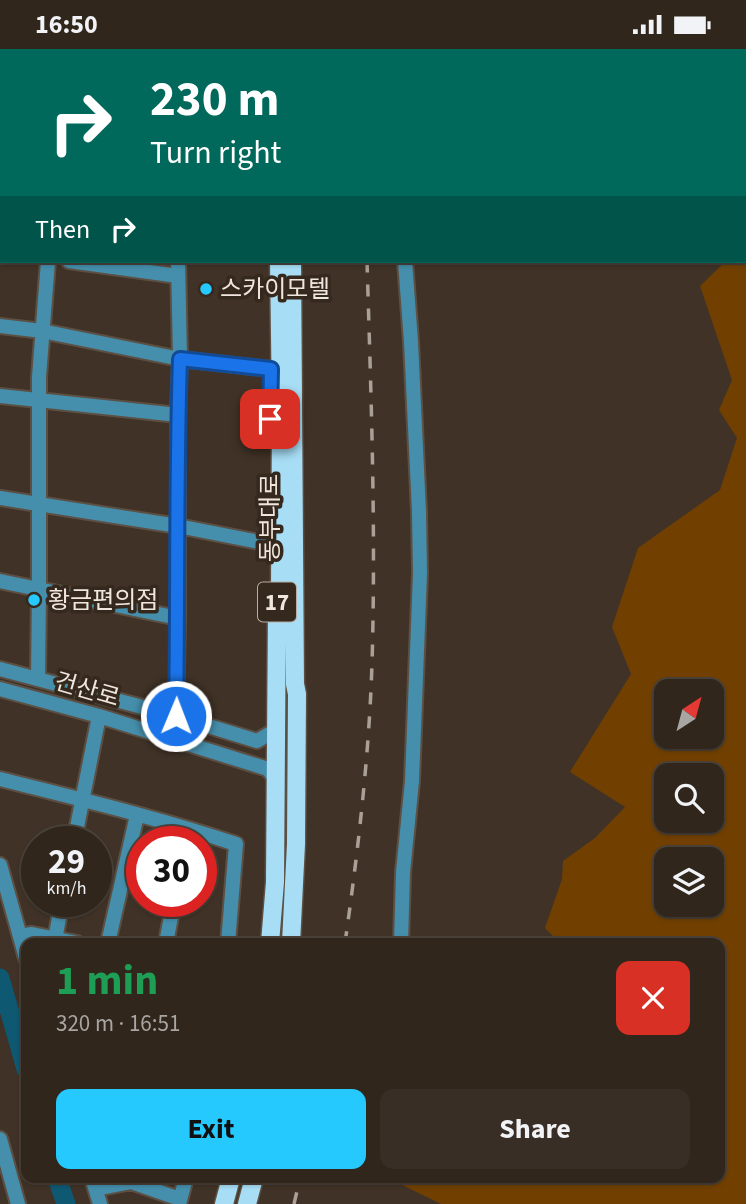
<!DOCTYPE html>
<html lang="en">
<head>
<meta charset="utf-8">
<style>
	body { margin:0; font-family:"Source Sans 3","Noto Sans KR",sans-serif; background:#382e25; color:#f1f3f6; height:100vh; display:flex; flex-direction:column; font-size:26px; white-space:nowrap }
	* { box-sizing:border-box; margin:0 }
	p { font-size:23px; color:#a8a5a3 }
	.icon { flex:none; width:38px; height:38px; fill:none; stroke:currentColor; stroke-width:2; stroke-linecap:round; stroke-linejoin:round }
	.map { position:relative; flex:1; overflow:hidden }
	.side { position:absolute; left:21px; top:889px; width:704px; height:245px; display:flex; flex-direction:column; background:#30261c; border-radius:14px; box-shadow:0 2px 5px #0004,0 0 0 2px #4b433b }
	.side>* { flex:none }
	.hud { position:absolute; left:0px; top:0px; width:747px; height:214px; box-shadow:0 2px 5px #0004,0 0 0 2px #4b433b; background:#00695c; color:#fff; overflow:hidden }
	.needle { width:46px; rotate:36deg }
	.fabs { position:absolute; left:654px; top:630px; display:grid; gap:14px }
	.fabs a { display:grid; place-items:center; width:70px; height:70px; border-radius:14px; background:#30261c; box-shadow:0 2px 5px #0004,0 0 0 2px #4b433b; font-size:35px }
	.speed { position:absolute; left:21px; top:777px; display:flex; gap:14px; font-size:35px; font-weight:700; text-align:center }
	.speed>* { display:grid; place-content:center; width:91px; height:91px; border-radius:50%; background:#30261c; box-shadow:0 2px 5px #0004,0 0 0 2px #4b433b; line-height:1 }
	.speed small { font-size:18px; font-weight:400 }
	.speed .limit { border:10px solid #d22; background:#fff; color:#111 }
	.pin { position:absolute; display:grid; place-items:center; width:60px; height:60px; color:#fff; margin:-30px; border-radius:14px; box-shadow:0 4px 10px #0006 }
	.me { position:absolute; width:77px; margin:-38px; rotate:1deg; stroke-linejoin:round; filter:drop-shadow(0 0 5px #0008) }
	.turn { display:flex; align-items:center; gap:24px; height:147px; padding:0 35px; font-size:32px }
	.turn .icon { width:91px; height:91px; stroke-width:2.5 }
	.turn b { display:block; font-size:49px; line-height:60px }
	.then { display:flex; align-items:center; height:66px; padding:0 35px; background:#0003; gap:14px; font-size:26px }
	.round { display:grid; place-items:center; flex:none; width:74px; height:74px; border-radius:14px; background:#382e25 }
	.summary { display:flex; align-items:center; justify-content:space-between; height:119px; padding:0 35px }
	h1 { font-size:42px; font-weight:700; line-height:52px; color:#1e9e55 }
	.cta { display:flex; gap:14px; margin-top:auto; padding:14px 35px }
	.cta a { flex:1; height:80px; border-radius:14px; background:#26c9fe; color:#111; font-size:28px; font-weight:700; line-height:80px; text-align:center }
	.cta a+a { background:#382e25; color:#f1f3f6 }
	.status { display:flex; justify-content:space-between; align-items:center; height:49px; padding:0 35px; background:#30261c; direction:ltr }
	.status svg { height:19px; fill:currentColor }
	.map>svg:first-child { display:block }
</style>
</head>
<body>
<div class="status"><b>16:50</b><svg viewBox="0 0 49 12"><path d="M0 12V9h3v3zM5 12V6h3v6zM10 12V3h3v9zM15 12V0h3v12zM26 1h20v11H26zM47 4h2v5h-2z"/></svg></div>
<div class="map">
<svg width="746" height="1155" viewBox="0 0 746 1155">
	<rect width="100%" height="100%" fill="#403226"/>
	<path fill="#714000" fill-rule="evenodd" d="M746 196V1155H441L388 1129H719V894H560L545 879 562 830 563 812 595 789 625 758 570 723 631 625 612 578 638 499 720 441 737 389 719 361 732 331 700 237 726 212H746ZM667 642H712V688H667ZM667 726H712V772H667ZM667 810H712V856H667Z"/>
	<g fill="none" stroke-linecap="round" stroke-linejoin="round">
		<path stroke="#0e5871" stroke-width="19" d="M0 929 26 1020
			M57 1129 66 1155"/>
		<g stroke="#5c4f43" stroke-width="18">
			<path id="minor" d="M0 24 2 25
				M0 45 2 46
				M0 137H2
				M0 202 2 203
				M69 212 178 227
				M0 277 42 282 180 310 271 320
				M0 347 178 366
				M0 449 178 477 269 495
				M0 532 178 569
				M0 620 176 667 257 692 276 681
				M38 629 39 541V328L48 212
				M0 640 99 667 268 720 276 731
				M176 667 178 569V366L180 310 178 212
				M0 730C79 750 159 769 236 795L228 894
				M74 793 99 667
				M0 816 26 909
				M20 887 32 885 77 894
				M55 891 62 852
				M108 894 137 766
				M166 894 174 852
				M401 894 403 823 412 732 420 524 419 463 411 293 405 212
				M0 1090 18 1155
				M92 1129 100 1155
				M96 1140 131 1133 180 1150
				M179 1155 186 1129"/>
		</g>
		<g stroke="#5c4f43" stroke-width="21">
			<path id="major" d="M265 0V2
				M289 0 290 2
				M211 2 214 0
				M746 122V123
				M270 894 275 833 277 556 280 542 281 360 279 212
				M291 894 296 795 297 645 295 635 292 212
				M224 1155 231 1129
				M247 1155 254 1129"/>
		</g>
		<use href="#minor" stroke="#458fac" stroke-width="14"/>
		<use href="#major" stroke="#a7ddf5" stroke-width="18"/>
		<path stroke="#aba096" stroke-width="3.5" stroke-dasharray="12 12" stroke-linecap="butt" d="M362 0V2
			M345 894C358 802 369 708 372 615 376 480 371 346 367 212
			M294 1155 300 1129"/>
	</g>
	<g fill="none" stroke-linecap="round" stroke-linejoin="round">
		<g stroke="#114b97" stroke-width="18">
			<path id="route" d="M176 667C178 548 176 429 180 310L271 320 270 370"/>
		</g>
		<use href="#route" stroke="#1a73e8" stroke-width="12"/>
	</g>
	<g fill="#26c9fe" stroke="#35281c" stroke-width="2.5">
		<circle cx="206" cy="240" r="7"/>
		<circle cx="34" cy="551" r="7"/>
	</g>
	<g text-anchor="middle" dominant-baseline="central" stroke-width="7" stroke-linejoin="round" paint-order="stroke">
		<rect fill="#35281c" stroke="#b7ada4" stroke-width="2" x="258" y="533.5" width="38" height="39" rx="5"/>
		<g font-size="23" font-weight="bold" fill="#efe6de">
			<text x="277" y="553">17</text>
		</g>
		<g font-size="24" fill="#efe6de" stroke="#35281c" text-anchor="start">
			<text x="220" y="240">스카이모텔</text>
			<text x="48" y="551">황금편의점</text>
		</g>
		<g font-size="24" fill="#efe6de" stroke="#35281c">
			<text transform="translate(270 469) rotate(-90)">동부대로</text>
			<text transform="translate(87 641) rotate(16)">건산로</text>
		</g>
	</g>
</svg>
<div class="fabs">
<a><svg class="needle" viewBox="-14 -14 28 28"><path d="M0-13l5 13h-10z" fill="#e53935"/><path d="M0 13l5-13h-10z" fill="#a8a5a3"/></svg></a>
<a><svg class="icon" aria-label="search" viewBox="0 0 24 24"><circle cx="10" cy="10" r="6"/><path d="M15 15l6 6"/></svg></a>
<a><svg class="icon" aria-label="layers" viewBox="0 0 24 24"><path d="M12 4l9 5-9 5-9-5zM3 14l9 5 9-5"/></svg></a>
</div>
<div class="speed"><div>29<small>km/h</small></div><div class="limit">30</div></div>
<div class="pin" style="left:270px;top:370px;background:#d93025"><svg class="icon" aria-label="arrive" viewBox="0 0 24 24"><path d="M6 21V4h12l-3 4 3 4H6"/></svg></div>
<svg class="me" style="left:176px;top:667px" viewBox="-20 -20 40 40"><circle r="17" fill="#1a73e8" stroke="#fff" stroke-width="3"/><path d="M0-11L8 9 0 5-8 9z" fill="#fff"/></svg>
<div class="hud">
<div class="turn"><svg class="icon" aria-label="right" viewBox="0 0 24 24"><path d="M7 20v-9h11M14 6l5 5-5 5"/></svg><div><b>230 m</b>Turn right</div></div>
<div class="then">Then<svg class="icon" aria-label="right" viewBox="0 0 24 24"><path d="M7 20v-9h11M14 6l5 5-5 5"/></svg></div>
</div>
<section class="side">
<div class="summary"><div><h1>1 min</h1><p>320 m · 16:51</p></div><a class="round" style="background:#d93025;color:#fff"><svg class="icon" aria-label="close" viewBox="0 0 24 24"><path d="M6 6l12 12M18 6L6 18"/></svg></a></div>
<div class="cta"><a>Exit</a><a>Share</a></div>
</section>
</div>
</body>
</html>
